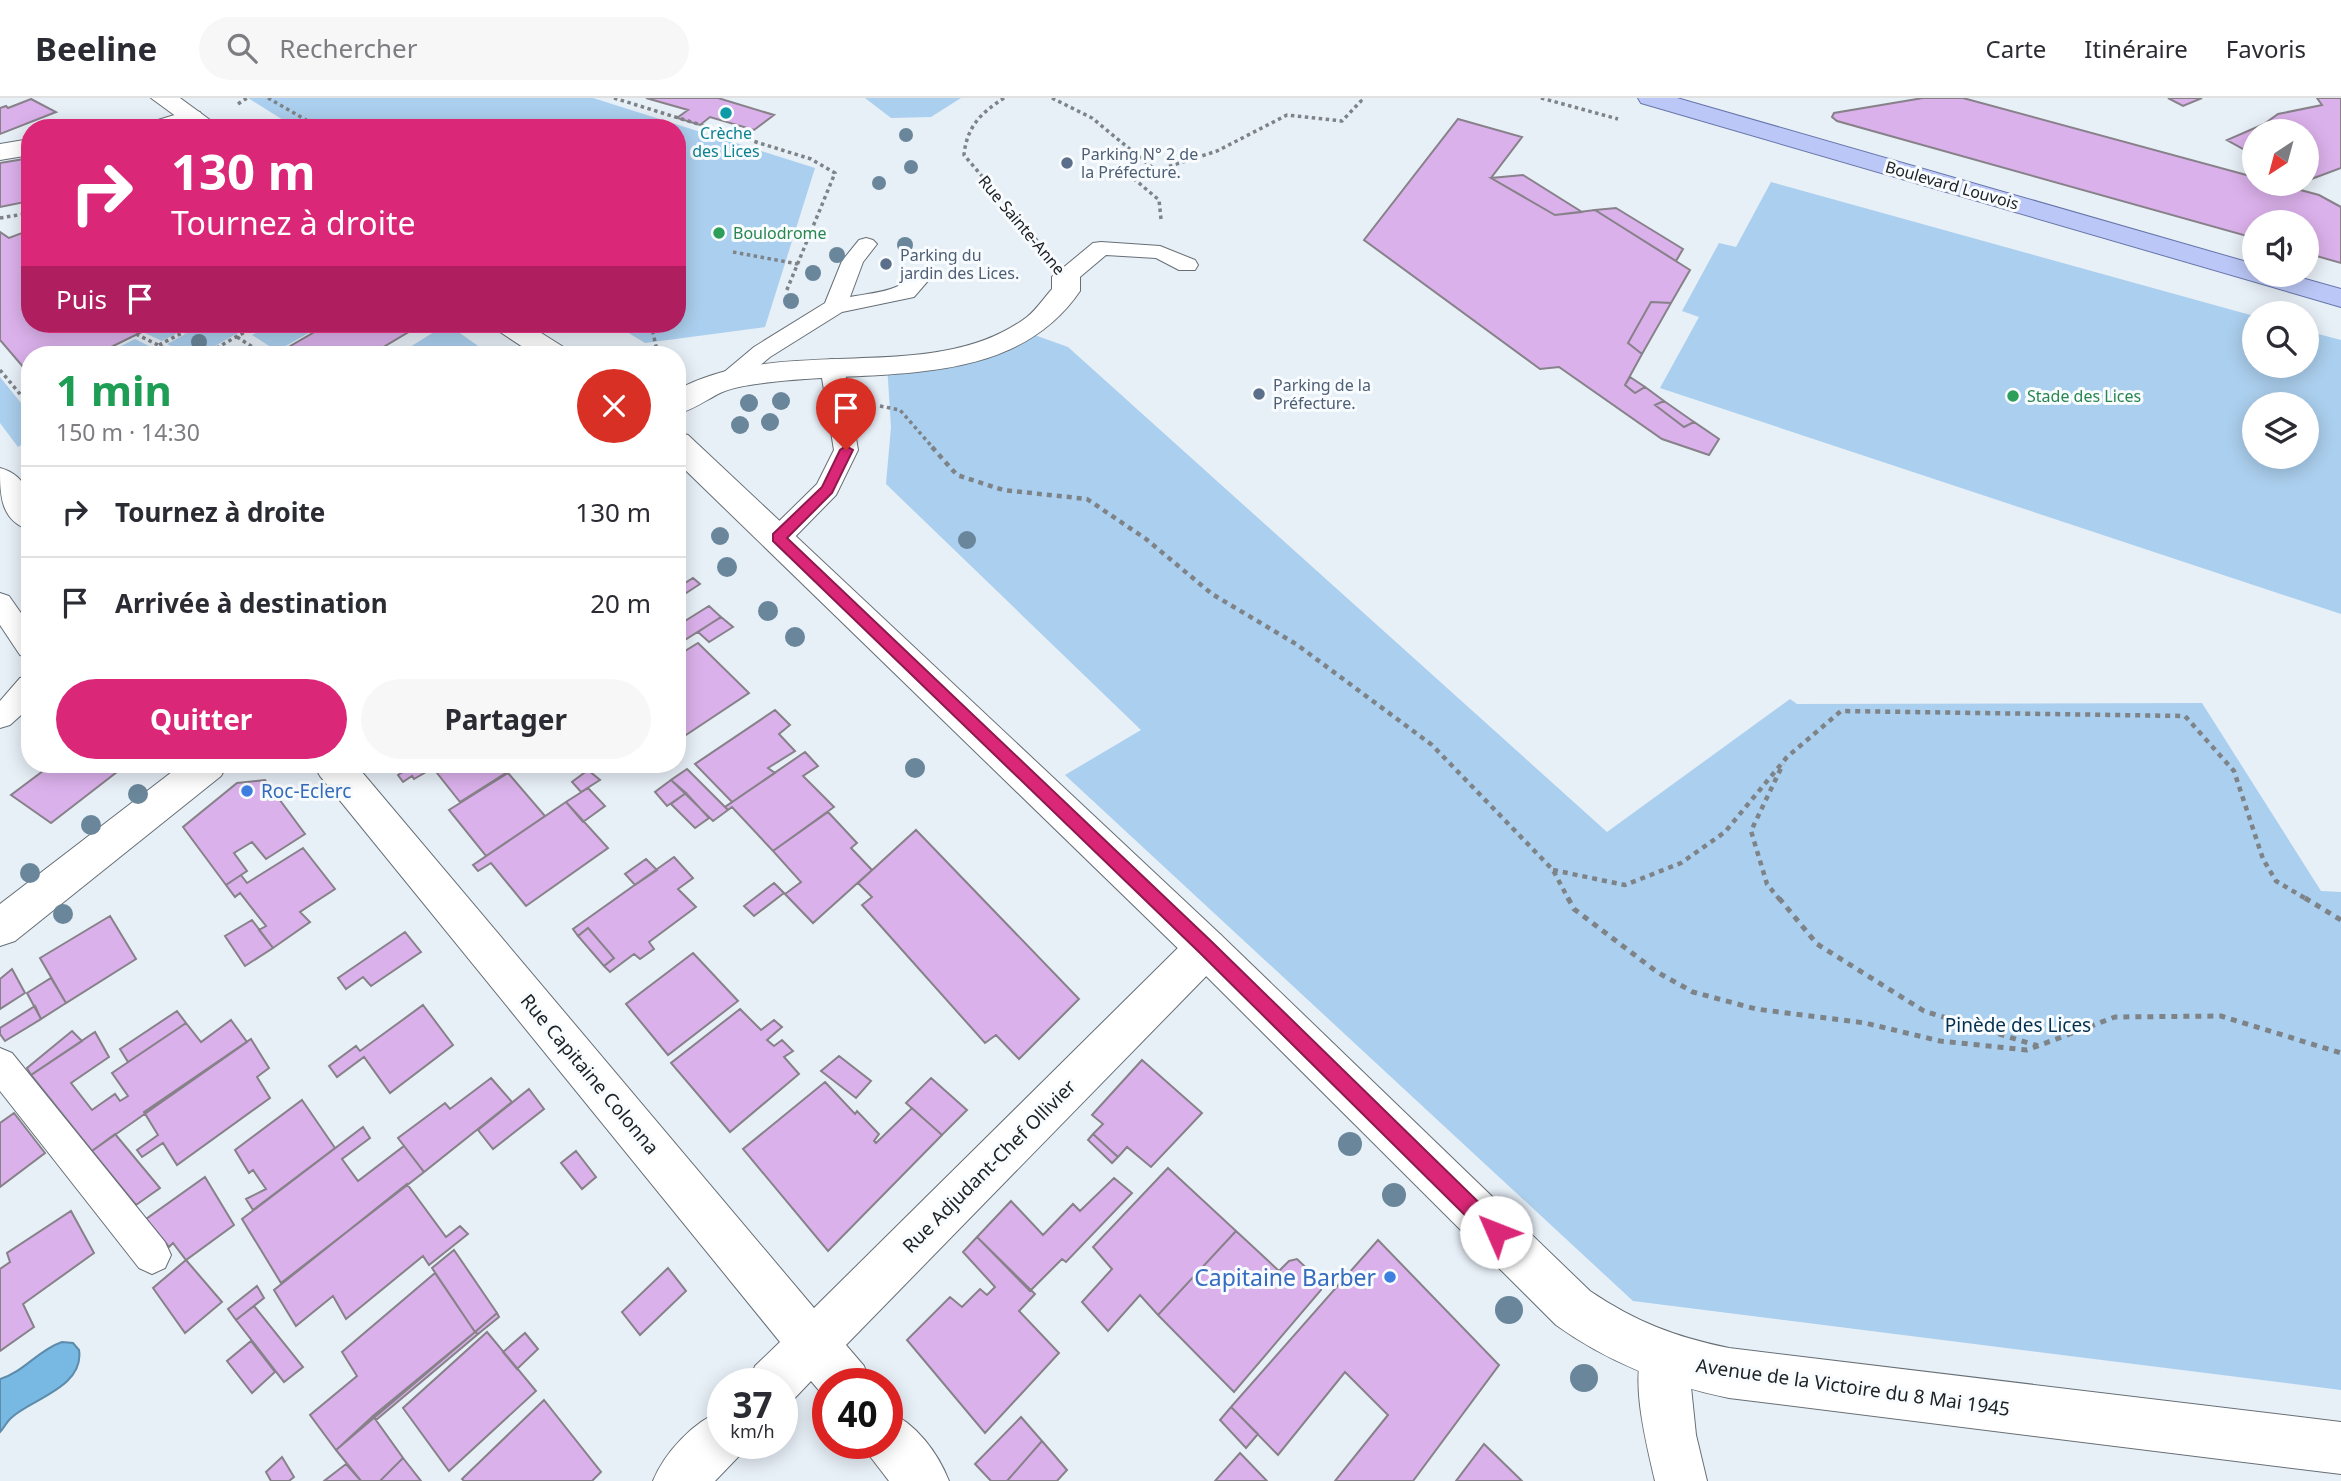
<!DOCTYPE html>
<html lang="fr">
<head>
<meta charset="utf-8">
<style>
	body { margin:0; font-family:"Noto Sans",sans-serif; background:#f7f7f7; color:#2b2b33; height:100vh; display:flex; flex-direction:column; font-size:26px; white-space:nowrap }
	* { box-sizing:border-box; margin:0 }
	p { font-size:23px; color:#7c7c81 }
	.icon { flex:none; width:38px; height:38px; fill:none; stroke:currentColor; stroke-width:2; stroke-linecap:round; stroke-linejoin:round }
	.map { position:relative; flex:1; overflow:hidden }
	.details { position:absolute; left:21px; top:248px; width:665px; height:427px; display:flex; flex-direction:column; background:#fff; border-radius:28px; box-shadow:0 4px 18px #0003 }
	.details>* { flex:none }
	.top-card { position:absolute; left:21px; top:21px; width:665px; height:214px; border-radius:28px; box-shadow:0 4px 18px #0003; background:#db2777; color:#fff; overflow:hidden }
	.needle { width:46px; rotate:216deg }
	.fabs { position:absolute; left:2242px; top:21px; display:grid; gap:14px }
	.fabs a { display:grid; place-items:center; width:77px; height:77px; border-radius:50%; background:#fff; box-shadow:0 4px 18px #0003; font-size:35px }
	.speed { position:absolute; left:707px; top:1270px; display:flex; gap:14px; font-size:35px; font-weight:700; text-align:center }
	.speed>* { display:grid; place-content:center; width:91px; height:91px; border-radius:50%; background:#fff; box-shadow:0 4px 18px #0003; line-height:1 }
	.speed small { font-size:18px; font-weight:400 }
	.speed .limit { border:10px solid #d22; background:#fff; color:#111 }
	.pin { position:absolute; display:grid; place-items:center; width:60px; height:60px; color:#fff; margin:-72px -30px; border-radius:50% 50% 50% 0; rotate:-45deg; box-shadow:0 0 7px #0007 }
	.pin .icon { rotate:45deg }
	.me { position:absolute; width:77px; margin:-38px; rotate:314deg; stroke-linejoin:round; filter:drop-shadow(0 0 5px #0008) }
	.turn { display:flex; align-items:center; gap:24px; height:147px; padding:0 35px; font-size:32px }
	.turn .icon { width:91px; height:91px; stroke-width:2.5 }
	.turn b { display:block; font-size:49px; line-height:60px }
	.then { display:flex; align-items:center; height:66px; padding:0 35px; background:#0003; gap:14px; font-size:26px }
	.round { display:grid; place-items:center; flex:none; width:74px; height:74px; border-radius:37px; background:#f7f7f7 }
	.overview { display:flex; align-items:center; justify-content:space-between; height:119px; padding:0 35px }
	h1 { font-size:42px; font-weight:700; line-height:52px; color:#1e9e55 }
	.primary-button { display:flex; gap:14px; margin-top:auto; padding:14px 35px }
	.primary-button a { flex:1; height:80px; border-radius:42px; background:#db2777; color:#fff; font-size:28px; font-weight:700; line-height:80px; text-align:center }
	.primary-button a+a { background:#f7f7f7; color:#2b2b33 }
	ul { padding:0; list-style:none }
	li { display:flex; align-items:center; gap:21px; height:91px; padding:0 35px; border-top:2px solid #e1e1e2 }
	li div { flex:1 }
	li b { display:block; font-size:26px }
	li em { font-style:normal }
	header { display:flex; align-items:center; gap:42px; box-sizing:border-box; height:98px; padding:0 35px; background:#fff; border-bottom:2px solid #e1e1e2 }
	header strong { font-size:33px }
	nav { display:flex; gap:38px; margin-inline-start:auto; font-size:24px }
	.search { width:490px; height:63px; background:#f7f7f7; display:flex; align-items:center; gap:18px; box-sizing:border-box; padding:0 24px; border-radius:38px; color:#7c7c81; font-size:26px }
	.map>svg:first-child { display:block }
</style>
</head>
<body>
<header>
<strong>Beeline</strong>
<div class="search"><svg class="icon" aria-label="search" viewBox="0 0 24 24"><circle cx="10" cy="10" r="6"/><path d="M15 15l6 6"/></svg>Rechercher</div>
<nav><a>Carte</a><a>Itinéraire</a><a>Favoris</a></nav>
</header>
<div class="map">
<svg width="2341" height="1383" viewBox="0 0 2341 1383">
	<rect width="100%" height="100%" fill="#e7eff7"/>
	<path fill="#abcfee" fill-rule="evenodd" d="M248 0H593L815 70 765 229 645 245 614 226H677V30H296Z
		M865 0H961L931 19 891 20Z
		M1771 84 2254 218V268H2306L2307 233 2341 242V516L1660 290 1699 219 1682 213 1719 145 1736 149ZM2254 306H2306V359H2254Z
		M163 226H195L162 243 145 235Z
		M204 226H254L199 257H187L167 246Z
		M273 226H299L310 234 277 253 252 237Z
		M447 226 491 257H397Z
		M1026 234 1068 249 1607 734 1790 601 1797 606 2202 605 2321 793 2341 794V1292L1633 1203 1065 677 1141 632 886 386 891 329 887 266 946 260Z
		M135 241 167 257H103Z
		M0 279 30 316V341L18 349 0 325Z"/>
	<path fill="#77b9e3" stroke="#5d8caa" stroke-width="2" d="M62 1244 73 1245 79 1252C85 1290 28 1302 10 1321 6 1325 4 1330 0 1334V1281C24 1274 38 1252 62 1244Z"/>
	<path fill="#dbb1eb" stroke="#878189" stroke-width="2" d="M646 0H718L774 17 754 32 710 19 700 27 677 20 688 12Z
		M1923 0H1963L2254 79V86H2278L2319 97 2341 109V165L2306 155V124H2254V140L1837 23 1832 19 1834 15Z
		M2168 0H2202L2183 8Z
		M2317 0H2341V70L2306 83V33H2254V57L2227 42 2264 26 2278 16 2322 7Z
		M31 1 56 14 0 36V10L6 8 8 10Z
		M1458 21 1522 39 1491 80 1555 117 1595 112 1690 172 1671 205 1651 204 1628 245 1642 256 1625 287 1635 295 1645 289 1664 303 1655 307 1684 329 1694 324 1719 341 1709 357 1662 341 1559 269 1540 271 1364 142Z
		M30 60V103L0 109V65Z
		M1523 77 1582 114 1555 117 1491 80Z
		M1616 110 1683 151 1676 163 1595 112Z
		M30 132V226H158L95 257H30V277L0 242V134L9 140Z
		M1651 204 1671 205 1642 256 1628 245Z
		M310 226H422L370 257H275L316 233Z
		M1630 279 1645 289 1635 295 1625 287Z
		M1664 303 1694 324 1684 329 1655 307Z
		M693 480 700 486 677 501V490Z
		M709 508 721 519 677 547V528Z
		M721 519 733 529 709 544 698 534Z
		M698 545 749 595 677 643V558Z
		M775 612 790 627 779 636 795 653 768 670 775 675 732 704 695 666Z
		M805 654 818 668 803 678 834 709 773 753 732 709 728 712 725 709Z
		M51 667H126L51 725 11 697Z
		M414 667H516L517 668 460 704 433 670 414 681 412 678 403 684 398 677Z
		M687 671 728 712 713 723 671 682Z
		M588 672 600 682 581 694 572 684Z
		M508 675 545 718 486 758 449 712Z
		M265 682 305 736 266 761 252 744 234 755 247 773 226 787 183 729 237 685Z
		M671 682 686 695 667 708 655 694Z
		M588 690 605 708 583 724 566 704Z
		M686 695 709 720 695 730 671 706Z
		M566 704 608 750 526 808 491 765 478 773 473 767Z
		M828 714 857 745 851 750 872 772 813 825 785 796 801 784 773 753Z
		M916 732 1079 901 1019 961 996 937 985 945 862 807 872 799 858 785Z
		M303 750 335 791 300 814 310 824 273 850 259 832 266 828 240 795 235 799 226 787 241 777 247 785Z
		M674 759 693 780 678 791 696 809 649 844 654 851 640 861 634 856 610 874 604 868 614 860 588 830 578 838 573 831Z
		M646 761 657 772 635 787 625 776Z
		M774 785 784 795 754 818 744 808Z
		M110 818 136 861 66 905 40 860Z
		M252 822 273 850 245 868 225 838Z
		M588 830 614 860 604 868 578 838Z
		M405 834 421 854 371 888 363 879 346 891 338 880Z
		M693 855 738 903 668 957 626 906Z
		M12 871 25 895 0 911V881Z
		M51 880 66 905 41 921 27 895Z
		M423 907 453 947 390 995 364 959 337 979 329 968 356 948 360 953Z
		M35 908 41 921 5 943 0 936V930Z
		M740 911 761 932 774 922 782 929 767 942 774 948 782 942 793 953 784 959 799 976 730 1034 671 965Z
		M177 913 186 925 128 964 120 951Z
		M231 922 247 944 92 1053 31 977 95 934 109 959 71 985 92 1012 115 996 120 1003 128 998 112 975 186 925 201 944Z
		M72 933 82 943 31 977 27 970Z
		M251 941 269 970 257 979 270 1000 177 1067 163 1045 142 1059 137 1052 158 1037 144 1014Z
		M839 958 871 983 856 1000 821 973Z
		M1142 962 1202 1015 1151 1069 1127 1049 1118 1059 1093 1036 1103 1026 1092 1017Z
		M491 980 512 1004 424 1074 398 1040 445 1005 450 1011Z
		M931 980 967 1012 942 1037 906 1005Z
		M825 984 855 1016 857 1013 879 1036 874 1043 876 1045 912 1010 942 1037 828 1153 743 1051Z
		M529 991 544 1011 493 1051 478 1032Z
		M302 1002 335 1050 253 1112 246 1101 266 1091 253 1072 249 1075 235 1052Z
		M14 1015 45 1055 0 1089V1025Z
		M363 1029 370 1040 342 1061 358 1083 404 1048 424 1074 281 1185 242 1121Z
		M115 1036 160 1090 136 1107 92 1053Z
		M1093 1036 1118 1059 1112 1065 1088 1042Z
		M576 1053 596 1079 582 1091 561 1065Z
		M1168 1070 1236 1133 1158 1217 1140 1197 1108 1233 1082 1204 1112 1171 1093 1149Z
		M205 1079 234 1127 186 1162 173 1145 169 1149 146 1121Z
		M1114 1080 1132 1095 1066 1164 1062 1161 1030 1193 977 1139 1011 1103 1043 1137 1073 1106 1080 1113Z
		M407 1086 446 1139 460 1128 468 1136 429 1167 423 1158 346 1221 333 1198 296 1228 274 1192Z
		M71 1113 94 1155 23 1206 34 1229 0 1253V1171L10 1164 7 1155Z
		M1236 1133 1279 1173 1289 1163 1297 1161 1320 1183 1321 1192 1234 1294 1158 1217Z
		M977 1139 1035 1196 1019 1213 1059 1255 985 1335 907 1242 950 1199 962 1209 980 1191 987 1197 995 1189 963 1154Z
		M1378 1142 1499 1267 1413 1383H1335L1388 1317 1345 1274 1278 1357 1231 1309Z
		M454 1152 497 1215 475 1234 432 1170Z
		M186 1162 222 1204 185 1235 153 1190Z
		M668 1170 686 1193 640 1237 622 1214Z
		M435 1175 475 1234 336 1352 310 1317 357 1278 342 1254Z
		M257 1188 264 1200 236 1222 228 1211Z
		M254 1208 303 1269 284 1284 236 1222Z
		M497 1215 499 1219 478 1236 475 1234Z
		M475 1234 478 1236 376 1322 373 1318Z
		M487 1234 536 1293 449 1373 403 1310Z
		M525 1235 538 1251 517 1271 503 1254Z
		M251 1243 275 1274 252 1295 227 1263Z
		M544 1302 601 1374 592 1383H464L462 1381Z
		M1231 1309 1258 1336 1246 1350 1220 1322Z
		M373 1318 403 1360 380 1383H361L336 1352Z
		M1021 1319 1042 1343 1007 1383H991L975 1366Z
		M1042 1343 1067 1372 1057 1383H1007Z
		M1484 1346 1522 1383H1456Z
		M1240 1355 1267 1383H1215Z
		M282 1359 294 1379 289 1383H271L266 1374Z
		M403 1360 421 1383H380Z
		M346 1366 361 1383H324Z"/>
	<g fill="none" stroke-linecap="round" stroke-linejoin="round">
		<g stroke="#676f76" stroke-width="2">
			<path id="service" d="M866 140 873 142 877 146 863 164 850 199C865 196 882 195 896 189 910 184 911 168 930 172L933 177 914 199 842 214 770 259 739 285 731 288 723 285 719 280 723 275 754 249 825 205 842 163 859 142Z
				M1101 144 1160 148 1195 162 1198 167 1195 172H1179L1156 160 1106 157 1074 184H1058L1055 179 1058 174 1093 145Z
				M832 261 840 263 844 268 858 352 836 397 787 447 778 449 769 447 765 440 769 433 817 386 834 352 820 268 824 263Z
				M0 495 9 498 30 528V560L20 557 0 527Z
				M30 577V609L10 627 0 630V603L20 580Z
				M0 950 12 955 165 1144 171 1157 165 1170 152 1176 139 1170 0 993Z"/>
		</g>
		<g stroke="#676f76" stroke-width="2">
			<path id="minor" d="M191 12 200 14 203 19C192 35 162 30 145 30L148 25Z
				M30 41V57L0 62V46Z
				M1066 170 1076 173 1080 179V193C1012 293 876 271 772 284 755 286 736 288 720 295 706 302 693 312 677 316V292C783 234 933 290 1027 219 1036 212 1044 200 1052 191V179L1056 173Z
				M0 370C32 379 30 405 30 432 0 423 0 396 0 370Z
				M314 667H356L814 1210 1191 837 1206 831 1221 837 1227 850 1221 863 846 1247 864 1268 871 1286H828V1303L811 1283 791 1304 782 1307V1286H748L755 1268 780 1244 320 678Z
				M1663 1235 1681 1242 1688 1260 1696 1337 1707 1383H1655C1646 1343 1629 1281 1645 1242Z
				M723 1312V1346H746L741 1356 715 1383H653C665 1354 693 1324 723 1312Z
				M887 1313C916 1325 938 1355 949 1383H889L869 1357 864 1346H887Z"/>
		</g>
		<g stroke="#676f76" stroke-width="2">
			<path id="tertiary" d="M151 0H180L221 30H192Z
				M493 226H527L565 250 570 257H535L497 232Z
				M677 334 688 337 1221 837 1590 1193C1636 1224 1675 1239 1729 1250L2341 1324V1376L1729 1300C1666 1287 1609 1265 1556 1227L1191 863 677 364Z
				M181 667H227L221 678 15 843 0 848V806Z"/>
		</g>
		<g stroke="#6775a9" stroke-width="2">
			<path id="primary" d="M1638 0H1677L2254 166V177H2291L2341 191V209L1641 5Z"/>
		</g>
		<path stroke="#7e8388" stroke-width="3.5" stroke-dasharray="3.5 3.5" stroke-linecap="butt" d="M268 0 320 30
			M614 0 811 61 835 75 786 194
			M1004 0C981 15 967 28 964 57L1044 151
			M1052 0 1092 20 1154 71
			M1541 0 1618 21
			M238 6 247 0
			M0 120 30 115
			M1161 121 1159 102 1133 80 1217 53 1287 17 1342 23 1361 3 1358 0
			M733 154 798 166
			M651 226 658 257
			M136 236 178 257
			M237 239 265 257
			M159 247 199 226
			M204 257 259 226
			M0 272 30 308
			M880 308 900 312 934 351"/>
		<path stroke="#7e8388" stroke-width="4.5" stroke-dasharray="5 5" stroke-linecap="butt" d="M932 349 957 377 1003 392 1087 401 1146 441 1212 496 1296 546 1432 647 1553 772 1569 802
			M1553 772 1625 787 1681 765 1725 734 1787 659 1841 613 2185 618 2234 673 2263 761 2276 783 2308 802
			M1780 802 1767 786 1751 733 1783 666"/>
		<path stroke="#7e8388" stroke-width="5" stroke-dasharray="6 6" stroke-linecap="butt" d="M1568 800 1574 811 1657 874 1693 894 1756 911 1865 925 1940 943 2027 952 2115 919 2221 918 2341 955
			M1779 800 1817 846 1924 913 2038 948
			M2305 800 2341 822"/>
		<use href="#service" fill="#fff" fill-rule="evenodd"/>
		<use href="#minor" fill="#fff" fill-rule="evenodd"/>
		<use href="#tertiary" fill="#fff" fill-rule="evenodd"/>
		<use href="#primary" fill="#bbc7f6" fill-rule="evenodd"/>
	</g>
	<g fill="#6a869b">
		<circle cx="906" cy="37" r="7"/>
		<circle cx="911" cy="69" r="7"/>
		<circle cx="879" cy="85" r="7"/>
		<circle cx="905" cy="147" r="8"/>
		<circle cx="837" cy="157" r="8"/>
		<circle cx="813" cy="175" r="8"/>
		<circle cx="791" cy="203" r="8"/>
		<circle cx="199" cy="244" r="8"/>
		<circle cx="781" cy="303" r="9"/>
		<circle cx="749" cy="305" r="9"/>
		<circle cx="770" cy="324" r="9"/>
		<circle cx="740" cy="327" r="9"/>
		<circle cx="720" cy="438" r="9"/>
		<circle cx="967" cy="442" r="9"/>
		<circle cx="727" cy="469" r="10"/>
		<circle cx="768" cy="513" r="10"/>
		<circle cx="795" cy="539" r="10"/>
		<circle cx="915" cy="670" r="10"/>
		<circle cx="138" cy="696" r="10"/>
		<circle cx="91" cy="727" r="10"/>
		<circle cx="30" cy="775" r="10"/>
		<circle cx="63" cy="816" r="10"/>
		<circle cx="1350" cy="1046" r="12"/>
		<circle cx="1394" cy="1097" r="12"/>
		<circle cx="1509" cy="1212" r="14"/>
		<circle cx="1584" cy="1280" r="14"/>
	</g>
	<path fill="#db2777" stroke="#8e194d" stroke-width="2" d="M846 348 853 352 832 395 787 440 1212 844 1502 1127 1505 1134 1502 1141 1496 1144 1489 1141 1200 855 773 443V436L822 389 840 352Z"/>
	<circle fill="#0f9aa8" stroke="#f8fcff" stroke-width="2.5" cx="726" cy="15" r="7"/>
	<g fill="#5c6f8a" stroke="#f8fcff" stroke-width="2.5">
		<circle cx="1067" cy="65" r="7"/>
		<circle cx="886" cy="166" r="7"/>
		<circle cx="1259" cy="296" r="7"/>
	</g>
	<g fill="#2e9e5b" stroke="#f8fcff" stroke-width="2.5">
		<circle cx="719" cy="135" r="7"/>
		<circle cx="2013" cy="298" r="7"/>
	</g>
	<g fill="#3f7fe0" stroke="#f8fcff" stroke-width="2.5">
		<circle cx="247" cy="693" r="7"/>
		<circle cx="1390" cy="1179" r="7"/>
	</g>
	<g text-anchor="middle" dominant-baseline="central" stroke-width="6" stroke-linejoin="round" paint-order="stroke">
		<g font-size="16" fill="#0d838f" stroke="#f8fcff">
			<text x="726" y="35">Crèche<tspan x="726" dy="18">des Lices</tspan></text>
		</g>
		<g font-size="16" fill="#4e5e75" stroke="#f8fcff" text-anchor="start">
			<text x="1081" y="56">Parking N° 2 de<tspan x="1081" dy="18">la Préfecture.</tspan></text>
			<text x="900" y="157">Parking du<tspan x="900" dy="18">jardin des Lices.</tspan></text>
			<text x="1273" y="287">Parking de la<tspan x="1273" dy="18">Préfecture.</tspan></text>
		</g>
		<g font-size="16" fill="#202326" stroke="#f8fcff">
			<text transform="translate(1952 87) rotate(16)">Boulevard Louvois</text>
			<text transform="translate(1022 127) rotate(50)">Rue Sainte-Anne</text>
		</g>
		<g font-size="16" fill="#27864d" stroke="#f8fcff" text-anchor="start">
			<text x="733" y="135">Boulodrome</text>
			<text x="2027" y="298">Stade des Lices</text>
		</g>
		<g font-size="19" fill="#366cbe" stroke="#f8fcff" text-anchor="start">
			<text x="261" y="693">Roc-Eclerc</text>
		</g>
		<g font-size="19" fill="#03304f" stroke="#f8fcff">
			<text x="2018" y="927">Pinède des Lices</text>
		</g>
		<g font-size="19" fill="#202326" stroke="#f8fcff">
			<text transform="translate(590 976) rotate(50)">Rue Capitaine Colonna</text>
			<text transform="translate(989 1068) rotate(-45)">Rue Adjudant-Chef Ollivier</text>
			<text transform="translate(1853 1289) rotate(8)">Avenue de la Victoire du 8 Mai 1945</text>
		</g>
		<g font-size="23" fill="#366cbe" stroke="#f8fcff" text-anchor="end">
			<text x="1376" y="1179">Capitaine Barber</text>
		</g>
	</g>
</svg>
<div class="fabs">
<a><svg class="needle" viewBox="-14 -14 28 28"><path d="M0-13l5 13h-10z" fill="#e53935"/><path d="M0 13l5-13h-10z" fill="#7c7c81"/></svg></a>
<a><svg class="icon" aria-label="sound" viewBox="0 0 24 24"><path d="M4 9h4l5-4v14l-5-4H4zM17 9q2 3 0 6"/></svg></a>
<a><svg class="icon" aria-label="search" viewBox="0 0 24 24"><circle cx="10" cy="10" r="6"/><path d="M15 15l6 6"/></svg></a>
<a><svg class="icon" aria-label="layers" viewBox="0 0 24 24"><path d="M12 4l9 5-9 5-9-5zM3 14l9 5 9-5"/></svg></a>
</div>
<div class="speed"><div>37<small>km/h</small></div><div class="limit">40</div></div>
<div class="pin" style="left:846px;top:352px;background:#d93025"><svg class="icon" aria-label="arrive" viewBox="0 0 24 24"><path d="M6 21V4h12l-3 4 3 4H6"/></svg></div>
<svg class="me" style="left:1496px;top:1134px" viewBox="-20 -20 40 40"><circle r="19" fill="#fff"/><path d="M0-13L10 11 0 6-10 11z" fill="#db2777"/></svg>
<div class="top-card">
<div class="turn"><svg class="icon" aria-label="right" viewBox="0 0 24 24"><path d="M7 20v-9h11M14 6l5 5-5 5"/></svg><div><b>130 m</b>Tournez à droite</div></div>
<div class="then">Puis<svg class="icon" aria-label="arrive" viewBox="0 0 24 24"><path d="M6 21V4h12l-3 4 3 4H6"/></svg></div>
</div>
<section class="details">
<div class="overview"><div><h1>1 min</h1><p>150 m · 14:30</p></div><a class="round" style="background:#d93025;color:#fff"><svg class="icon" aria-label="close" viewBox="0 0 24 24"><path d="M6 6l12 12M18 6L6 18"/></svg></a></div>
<ul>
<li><svg class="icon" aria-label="right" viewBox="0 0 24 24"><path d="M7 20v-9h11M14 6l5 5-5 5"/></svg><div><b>Tournez à droite</b></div><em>130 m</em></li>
<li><svg class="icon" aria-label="arrive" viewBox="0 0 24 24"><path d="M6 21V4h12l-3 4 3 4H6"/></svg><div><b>Arrivée à destination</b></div><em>20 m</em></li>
</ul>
<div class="primary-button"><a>Quitter</a><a>Partager</a></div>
</section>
</div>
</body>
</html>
